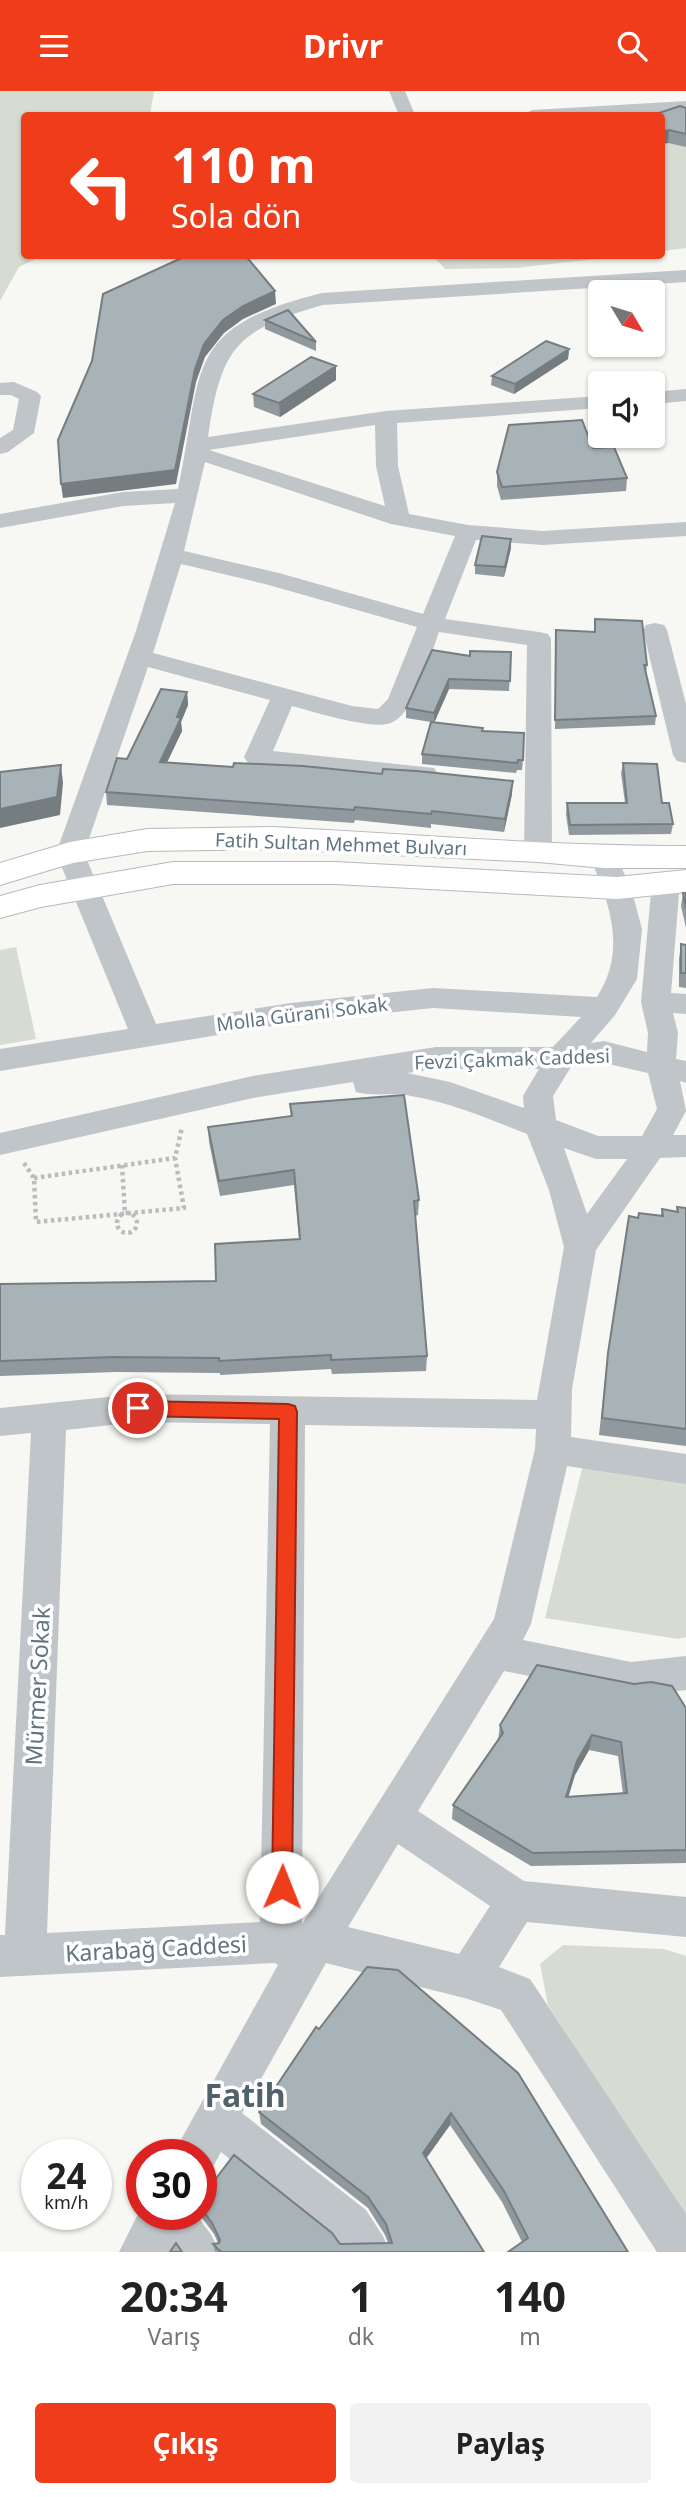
<!DOCTYPE html>
<html lang="tr">
<head>
<meta charset="utf-8">
<style>
	body { margin:0; font-family:"Noto Sans",sans-serif; background:#f2f2f2; color:#222; height:100vh; display:flex; flex-direction:column; font-size:26px; white-space:nowrap }
	* { box-sizing:border-box; margin:0 }
	p { font-size:23px; color:#767676 }
	.icon { flex:none; width:38px; height:38px; fill:none; stroke:currentColor; stroke-width:2; stroke-linecap:round; stroke-linejoin:round }
	.map { position:relative; height:2161px; overflow:hidden }
	.drawer { display:flex; flex-direction:column; background:#fff; flex:1 }
	.drawer>* { flex:none }
	.banner { position:absolute; left:21px; top:21px; width:644px; height:147px; border-radius:7px; box-shadow:0 2px 5px #0004; background:#ef3c1b; color:#fff; overflow:hidden }
	.needle { width:46px; rotate:128deg }
	.controls { position:absolute; left:588px; top:189px; display:grid; gap:14px }
	.controls a { display:grid; place-items:center; width:77px; height:77px; border-radius:7px; background:#fff; box-shadow:0 2px 5px #0004; font-size:35px }
	.speed { position:absolute; left:21px; top:2048px; display:flex; gap:14px; font-size:35px; font-weight:700; text-align:center }
	.speed>* { display:grid; place-content:center; width:91px; height:91px; border-radius:50%; background:#fff; box-shadow:0 2px 5px #0004; line-height:1 }
	.speed small { font-size:18px; font-weight:400 }
	.speed .limit { border:10px solid #d22; background:#fff; color:#111 }
	.pin { position:absolute; display:grid; place-items:center; width:60px; height:60px; color:#fff; margin:-30px; border:4px solid #fff; border-radius:50%; box-shadow:0 2px 7px #0007 }
	.me { position:absolute; width:77px; margin:-38px; rotate:1deg; stroke-linejoin:round; filter:drop-shadow(0 0 5px #0008) }
	.turn { display:flex; align-items:center; gap:24px; height:147px; padding:0 35px; font-size:32px }
	.turn .icon { width:91px; height:91px; stroke-width:2.5 }
	.turn b { display:block; font-size:49px; line-height:60px }
	.eta { display:flex; justify-content:space-evenly; align-items:center; height:119px; text-align:center }
	.eta b { font-size:42px; font-weight:700; line-height:49px }
	.action { display:flex; gap:14px; margin-top:auto; padding:14px 35px }
	.action a { flex:1; height:80px; border-radius:7px; background:#ef3c1b; color:#fff; font-size:28px; font-weight:700; line-height:80px; text-align:center }
	.action a+a { background:#f2f2f2; color:#222 }
	header { display:flex; justify-content:space-between; align-items:center; height:91px; padding:0 35px; background:#ef3c1b; color:#fff; font-size:32px; font-weight:700 }
	.map>svg:first-child { display:block }
</style>
</head>
<body>
<header><svg class="icon" aria-label="menu" viewBox="0 0 24 24"><path d="M4 6h16M4 12h16M4 18h16"/></svg>Drivr<svg class="icon" aria-label="search" viewBox="0 0 24 24"><circle cx="10" cy="10" r="6"/><path d="M15 15l6 6"/></svg></header>
<div class="map">
<svg width="686" height="2161" viewBox="0 0 686 2161">
	<rect width="100%" height="100%" fill="#f7f7f3"/>
	<path fill="#d7dcd2" d="M0 0H154L150 24H24V164L41 165 19 176 0 210Z
		M686 24V157L662 160V26Z
		M433 165H621L516 177 445 178Z
		M16 856 36 948 0 954V859Z
		M584 1370 686 1387V1546L678 1548 545 1527Z
		M563 1854 664 1858 686 1865V2130L548 1914 540 1873Z"/>
	<g fill="none" stroke-linecap="round" stroke-linejoin="round">
		<g stroke="#b5babe" stroke-width="2">
			<path id="major" d="M273 736C410 743 548 755 686 755V777H604L538 771 273 758 147 760 73 772 0 794V772L70 751 147 738Z
				M173 771H335L617 786 686 779V801L617 808 335 793H173L41 816 0 827V805L40 794Z"/>
		</g>
		<path stroke="#b9bdc0" stroke-width="4.5" stroke-dasharray="3.5 3.5" stroke-linecap="butt" d="M24 1072 34 1087 36 1131 184 1117 175 1067 182 1036
			M122 1074 125 1123
			M34 1087 175 1067
			M117 1132a10 10 0 1 1 20 0a10 10 0 1 1-20 0Z"/>
		<path fill="#bfc5c8" fill-rule="evenodd" d="M389 0H405L415 24H399Z
			M686 10V20L612 24H523L532 19Z
			M686 179V191L323 214C236 239 221 256 208 346L386 320 600 305V317L397 332 398 375 409 423 468 434 543 440 686 431V445L543 454 476 449 445 528 539 541 548 543 551 548 552 760 548 766 538 769 528 766 524 760 527 554 439 541C430 565 416 619 393 631 376 641 312 620 292 615L273 660 434 677 438 683 434 689 425 691 248 672 244 666 270 609 148 576 84 762 156 933 291 912 433 897 597 906C627 859 610 814 590 766L594 760 604 757 614 760 631 797 642 838 637 888 615 924 591 952 604 950 647 961 648 942 641 911 652 791 656 785 666 782 676 785 680 791 671 902 686 903V923L673 922 678 942 676 968 686 970V992L680 990 686 1020 673 1044H686V1066L660 1067 596 1159 572 1298 571 1346 686 1363V1393L567 1375 531 1533 523 1549 631 1571 686 1565V1599L631 1605 504 1580 418 1720 524 1790 686 1806V1846L527 1831 499 1876 530 1888 686 2123V2161H657L501 1919 468 1908 326 1872 242 2022 366 2119 383 2145 390 2161H340L334 2151 221 2061 211 2079 201 2083V2063H173L278 1874 275 1872 0 1886V1844H5L31 1342 0 1345V1317L138 1303 537 1309 564 1156 549 1099 527 1043C489 1028 452 1012 411 1005 393 1001 374 1006 356 1001L353 991 253 1007 0 1064V1042L253 985 436 956H553L581 926 433 917 291 932 0 980V958L128 938 56 762 136 540 175 412 123 415 0 437V423L123 401 178 398C204 277 182 237 322 202ZM375 334 376 375 385 415 209 359ZM205 371 391 433 455 445 423 523 279 482 184 460ZM181 473 265 493 417 536 388 608 378 618 352 615 153 562ZM604 972 648 982 657 1018 642 1045H598L556 1029 553 1005 571 976ZM436 978H539L523 1005 524 1017 450 991 407 982ZM564 1057 596 1068H627L587 1123ZM138 1331 270 1333 260 1831 47 1842 66 1339ZM305 1334 536 1338 535 1358 494 1528 302 1833ZM398 1753 490 1815 459 1863 348 1836Z
			M14 291 37 301 41 305 34 342 8 361 0 363V347L13 339 19 308 11 304H0V292Z
			M686 298V310L653 313V301Z
			M655 532 664 534 667 539 686 613V672L677 670 673 664 643 539 646 534Z
			M142 2115V2123H196L212 2145 219 2161H119Z"/>
		<use href="#major" fill="#fff" fill-rule="evenodd"/>
	</g>
	<path fill="#909a9e" fill-rule="evenodd" d="M686 17V56L668 52 662 53V24Z
		M265 229 316 251V260L265 238Z
		M569 258 568 268 514 303 491 294 492 285Z
		M336 275V289L280 326 254 316 253 303Z
		M593 357 627 387 626 400 501 409 497 395V381Z
		M511 457 504 486 475 483V474Z
		M595 528 647 574 646 583 656 625 655 634 555 638 556 539 594 541Z
		M511 561 509 600 449 598 434 632 483 640 523 669 522 679H517L516 682 422 673V663L431 631 406 627V617L470 565Z
		M187 601 188 614 181 631 182 640 167 671 512 703 504 741 431 733V737L355 729 354 732 107 714 106 701 127 668Z
		M623 672 662 712 673 733 671 743 569 744 566 723 567 712H625L621 682Z
		M683 802H686V837L681 815Z
		M681 853 686 854V897L679 896V868Z
		M290 1013 419 1109 418 1124 415 1125 427 1265 426 1280 332 1283 331 1278 220 1284V1282L116 1281 0 1285V1193L216 1190 299 1148 294 1094 220 1105 209 1051 208 1036 291 1025Z
		M677 1116 686 1117V1355L599 1344 606 1278 629 1125 638 1127 661 1124 662 1118 676 1121Z
		M686 1617V1772L531 1775 452 1728 453 1714 498 1649 500 1634ZM589 1659 618 1665 623 1703 568 1706 575 1684Z
		M367 1876 628 2161 522 2151 502 2111 450 2034 426 2068 484 2161H215L213 2153 218 2152 214 2143 199 2123H201V2107L340 2153 388 2152 385 2144 368 2117 261 2033 259 2021 319 1938Z"/>
	<path fill="#767d81" d="M669 39 668 52 662 53V41Z
		M275 200 276 213 243 228 224 242 205 266 196 291 176 393 63 407 61 393 195 278 204 253 223 229 243 215Z
		M569 258 568 268 514 303 515 293Z
		M336 275V289L280 326 279 312Z
		M511 448V457L504 486 505 476Z
		M449 588V598L434 632V622Z
		M187 601 188 614 181 631 182 640 161 684 160 671Z
		M61 674 63 692 60 724 0 737V718Z
		M513 690 512 703 504 741 505 728Z
		M592 1644 589 1659 575 1684 564 1720 566 1706 577 1670Z
		M451 2022 450 2034 421 2074 423 2062Z"/>
	<path fill="#a8b3b8" stroke="#767d81" stroke-width="2" fill-rule="evenodd" d="M680 15 686 17V43L669 39 662 41V24H653Z
		M188 164H245L275 200 243 215 223 229 204 253 195 278 175 379 61 393 58 349 92 270 103 203Z
		M288 219 316 251 265 229Z
		M546 250 569 258 515 293 492 285Z
		M311 266 336 275 279 312 253 303Z
		M582 329 593 357 614 356 627 387 502 396 497 381 509 334Z
		M482 445 511 448 505 476 475 474Z
		M595 528 642 530 647 574H644L656 625 555 629 556 539 595 541Z
		M432 559 470 565V560L511 561 510 590 449 588 434 622 406 617Z
		M161 598 187 601 177 626 181 627 160 671 233 676 234 672 303 675 382 683 383 678 417 680 513 690 505 728 432 720 431 723 355 716 354 719 106 701 117 667 127 668Z
		M431 631 483 637 482 640 524 642 523 669H518L517 672 422 663Z
		M623 672 657 673 662 712H669L673 733 570 734 567 712H627Z
		M61 674 57 706 0 718V681Z
		M683 802H686V817Z
		M681 853 686 854V882H681Z
		M404 1004 419 1109 414 1110 427 1265 331 1269V1264L219 1270V1267L114 1266 0 1270V1193L216 1190 215 1153 300 1148 294 1079 219 1090 208 1036 292 1025 290 1013Z
		M677 1116 686 1117V1338L602 1327 608 1262 629 1125 638 1127 639 1122 663 1125 662 1118 678 1121Z
		M537 1574 634 1593 651 1591 672 1595 686 1617V1759L533 1762 453 1714 503 1642 500 1634ZM592 1644 621 1651 627 1702 566 1706 577 1670Z
		M367 1876 398 1879 518 1982 628 2161H508L528 2147 504 2100 451 2022 423 2062 484 2161H221L213 2153 219 2152 220 2149 212 2132 201 2117V2107L234 2064 332 2142 340 2153 392 2152 386 2133 368 2106 259 2021 316 1936 319 1938Z
		M176 2152 182 2161H170Z"/>
	<path fill="#ef3c1b" stroke="#9b2712" stroke-width="2" d="M138 1310 288 1313 295 1315 297 1321 292 1796 289 1803 282 1806 275 1803 272 1796 279 1328 138 1325 132 1322 129 1317 132 1312Z"/>
	<g text-anchor="middle" dominant-baseline="central" stroke-width="7" stroke-linejoin="round" paint-order="stroke">
		<g font-size="19" fill="#607581" stroke="#fff">
			<text transform="translate(341 753) rotate(2)">Fatih Sultan Mehmet Bulvarı</text>
			<text transform="translate(302 923) rotate(-7)">Molla Gürani Sokak</text>
			<text transform="translate(512 968) rotate(-2)">Fevzi Çakmak Caddesi</text>
		</g>
		<g font-size="23" fill="#607581" stroke="#fff">
			<text transform="translate(37 1595) rotate(-87)">Mürmer Sokak</text>
			<text transform="translate(156 1857) rotate(-3)">Karabağ Caddesi</text>
		</g>
		<g font-size="32" font-weight="bold" fill="#52626b" stroke="#fff">
			<text x="245" y="2003">Fatih</text>
		</g>
	</g>
</svg>
<div class="controls">
<a><svg class="needle" viewBox="-14 -14 28 28"><path d="M0-13l5 13h-10z" fill="#e53935"/><path d="M0 13l5-13h-10z" fill="#767676"/></svg></a>
<a><svg class="icon" aria-label="sound" viewBox="0 0 24 24"><path d="M4 9h4l5-4v14l-5-4H4zM17 9q2 3 0 6"/></svg></a>
</div>
<div class="speed"><div>24<small>km/h</small></div><div class="limit">30</div></div>
<div class="pin" style="left:138px;top:1317px;background:#d93025"><svg class="icon" aria-label="arrive" viewBox="0 0 24 24"><path d="M6 21V4h12l-3 4 3 4H6"/></svg></div>
<svg class="me" style="left:282px;top:1796px" viewBox="-20 -20 40 40"><circle r="19" fill="#fff"/><path d="M0-13L10 11 0 6-10 11z" fill="#ef3c1b"/></svg>
<div class="banner">
<div class="turn"><svg class="icon" aria-label="left" viewBox="0 0 24 24"><path d="M17 20v-9H6M10 6l-5 5 5 5"/></svg><div><b>110 m</b>Sola dön</div></div>
</div>
</div>
<section class="drawer">
<div class="eta">
<div><b>20:34</b><p>Varış</p></div>
<div><b>1</b><p>dk</p></div>
<div><b>140</b><p>m</p></div>
</div>
<div class="action"><a>Çıkış</a><a>Paylaş</a></div>
</section>
</body>
</html>
